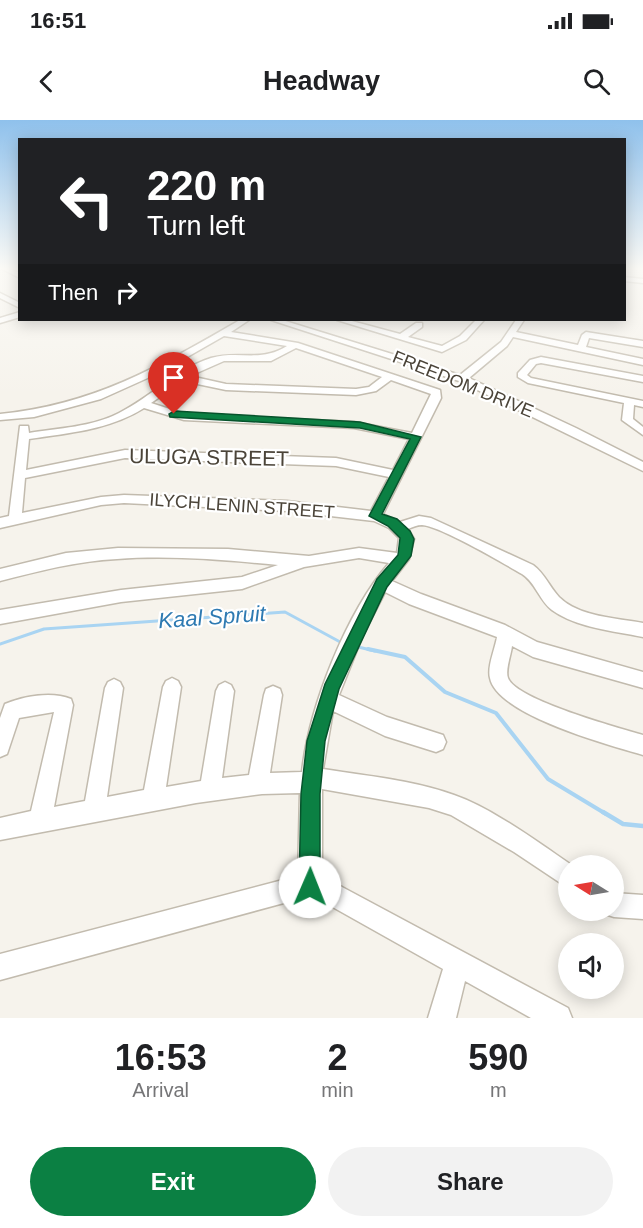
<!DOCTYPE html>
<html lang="en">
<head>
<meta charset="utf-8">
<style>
	body { margin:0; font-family:Helvetica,sans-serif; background:#f2f2f2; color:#202124; height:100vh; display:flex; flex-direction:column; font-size:22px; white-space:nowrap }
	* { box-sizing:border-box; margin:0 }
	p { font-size:20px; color:#757577 }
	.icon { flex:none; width:33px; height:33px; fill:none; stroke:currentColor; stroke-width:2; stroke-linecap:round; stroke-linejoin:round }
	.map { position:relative; height:898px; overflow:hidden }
	.drawer { display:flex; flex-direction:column; background:#fff; flex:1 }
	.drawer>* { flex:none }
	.guide { position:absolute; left:18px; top:18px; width:608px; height:183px; border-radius:0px; box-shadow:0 3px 15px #0003; background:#202124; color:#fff; overflow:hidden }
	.needle { width:39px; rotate:281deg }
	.buttons { position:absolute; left:558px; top:735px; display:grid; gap:12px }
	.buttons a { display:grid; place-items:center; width:66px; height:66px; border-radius:50%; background:#fff; box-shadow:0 3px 15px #0003; font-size:30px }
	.pin { position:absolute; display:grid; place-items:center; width:51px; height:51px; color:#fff; margin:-62px -26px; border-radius:50% 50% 50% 0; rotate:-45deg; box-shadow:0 0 6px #0007 }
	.pin .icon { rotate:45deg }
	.me { position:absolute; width:66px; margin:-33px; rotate:1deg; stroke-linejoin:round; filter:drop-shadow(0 0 4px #0008) }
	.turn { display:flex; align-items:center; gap:21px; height:126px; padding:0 30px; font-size:27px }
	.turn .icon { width:78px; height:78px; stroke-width:2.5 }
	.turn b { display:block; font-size:42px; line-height:51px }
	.then { display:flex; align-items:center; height:57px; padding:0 30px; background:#0003; gap:12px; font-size:22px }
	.eta { display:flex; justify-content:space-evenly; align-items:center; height:102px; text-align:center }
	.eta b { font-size:36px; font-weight:600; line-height:42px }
	.cta { display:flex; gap:12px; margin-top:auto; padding:12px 30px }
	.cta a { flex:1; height:69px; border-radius:36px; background:#0b8043; color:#fff; font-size:24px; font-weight:600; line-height:69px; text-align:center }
	.cta a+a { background:#f2f2f2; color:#202124 }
	.status { display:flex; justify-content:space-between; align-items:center; height:42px; padding:0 30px; background:#fff; direction:ltr }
	.status svg { height:16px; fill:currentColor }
	header { display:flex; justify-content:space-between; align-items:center; height:78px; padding:0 30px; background:#fff; font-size:27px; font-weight:600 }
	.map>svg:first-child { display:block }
</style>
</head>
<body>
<div class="status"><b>16:51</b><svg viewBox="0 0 49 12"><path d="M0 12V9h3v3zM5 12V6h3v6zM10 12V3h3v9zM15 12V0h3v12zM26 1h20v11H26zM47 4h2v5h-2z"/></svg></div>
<header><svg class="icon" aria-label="back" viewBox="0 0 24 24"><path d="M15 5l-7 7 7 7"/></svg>Headway<svg class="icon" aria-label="search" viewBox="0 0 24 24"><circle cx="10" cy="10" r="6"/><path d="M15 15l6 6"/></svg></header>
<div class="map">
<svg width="643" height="898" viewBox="0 0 643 898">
	<rect width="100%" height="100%" fill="#f6f3ec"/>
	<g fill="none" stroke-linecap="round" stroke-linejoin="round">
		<path stroke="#a9d4f2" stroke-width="3" d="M0 524 44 509 285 492 342 523
			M354 526 375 531"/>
		<path stroke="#a9d4f2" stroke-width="4" d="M368 529 405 537 445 572 496 593 548 659 606 694"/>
		<path stroke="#a9d4f2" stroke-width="4.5" d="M603 692 623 704 643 706"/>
		<g stroke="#c2bbae" stroke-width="3">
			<path id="minor" d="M2 149H11L20 153V158Z
				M624 157 643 159V163L624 161Z
				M0 173 20 183V188L0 178Z
				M20 192V197L0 203V198Z
				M240 200H249L231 212 298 223 440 270 441 278 383 394 400 402 419 396 431 398 533 445C545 454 549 466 559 477 579 497 617 498 643 503V517C614 511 577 508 552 490 539 480 536 463 522 454 503 443 440 406 422 405 417 405 413 407 408 409L414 419 409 439 392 461 421 474 505 505 537 522 643 552V568L533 537 512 526C511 535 505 550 508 558 516 580 619 608 643 615V635C609 625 497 595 490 558 487 547 495 529 497 517L409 484 385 472 363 515 339 575 387 597 443 615 446 622 443 629 436 632 385 616 333 591 323 649C367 656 412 660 454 675 492 688 539 723 573 746H568V768L514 732 451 695 429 688 322 669V759L342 767 568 888 572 898H531L465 861 456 898H428L443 849 329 785 310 779 295 780 0 860V834L298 756 300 673 262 674 196 683 0 720V698L31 691 54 592 19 598 7 634 0 637V598L5 584C24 576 52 571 71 579L73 585 54 687 85 681 105 568 108 562 114 559 120 562 123 568 107 677 144 670 163 567 166 561 172 558 178 561 181 567 166 667 201 661 216 571 219 565 225 562 231 565 234 571 222 658 249 655 264 575 266 569 273 566 280 569 282 575 270 653 302 652C309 587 346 493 389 443L359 438 304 447 242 469 121 482 0 504V490L121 470 242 457 278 445C225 440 170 435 117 439 77 441 39 451 0 461V449L66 433 118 428 228 429 309 436 359 428 397 433 399 418 389 408 374 401 287 391 124 383 101 385 0 408V398L9 396 20 306H28L29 313C59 308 92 307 119 293 151 277 177 249 211 238 239 230 260 243 287 226L224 216 161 252 101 279 34 297 0 300V294C94 285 160 246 240 200ZM296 228 382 257 369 267 356 269 226 264 190 256 224 241H271ZM391 260 431 274 412 313 354 302 185 294 151 283 183 261 226 270 356 275 376 271ZM144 288 184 300 354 308 409 319 393 350 336 338 125 330 26 350 29 319C69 313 109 310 144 288ZM125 338 336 346 389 357 371 391 287 381 124 375 101 377 22 393 25 358Z
				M271 200H282L460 255 501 222 516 200H524L516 212 578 225 582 215 586 212 643 221V227L589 218 586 227 643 239V245L513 217 507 226 469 258 576 308 643 342V351L459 261Z
				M337 200H348L400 214 416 203H422V207L408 217 442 226 460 216 476 200H484L466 220 442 232Z
				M541 237 643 256V262L541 243 536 244 527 255 531 258 643 281V287L634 285 633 299 643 307V315L622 300 624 283 528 263 518 257V253L530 240Z
				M614 773 643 775V799L614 797 605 794 604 790H614Z"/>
		</g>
		<use href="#minor" fill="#fff" fill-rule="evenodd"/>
	</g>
	<linearGradient id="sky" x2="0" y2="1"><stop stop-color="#8fc1ec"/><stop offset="0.54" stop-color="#fbfaf6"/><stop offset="1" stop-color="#fbfaf6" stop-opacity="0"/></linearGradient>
	<rect width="643" height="275" fill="url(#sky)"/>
	<path fill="#0b8043" stroke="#07532c" stroke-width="1.5" d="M174 291 360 302 421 317 382 394 397 399 410 411 414 419 411 436 387 467 339 569 325 621 320 674V767L317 774 310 778 302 774 299 767 301 674 307 621 325 564 377 459 398 435 400 418 388 406 369 396 410 319 360 308 170 297 169 294Z"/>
	<g text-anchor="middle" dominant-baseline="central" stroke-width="4.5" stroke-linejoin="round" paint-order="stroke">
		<g font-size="18" fill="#4b4439" stroke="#fff">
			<text transform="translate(463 264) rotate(22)">FREEDOM DRIVE</text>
			<text transform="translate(242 386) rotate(4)">ILYCH LENIN STREET</text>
		</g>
		<g font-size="21" fill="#4b4439" stroke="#fff">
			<text transform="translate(209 337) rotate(1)">ULUGA STREET</text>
		</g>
		<g font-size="22" font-style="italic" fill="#2e7ab2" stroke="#fff">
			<text transform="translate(212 497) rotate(-4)">Kaal Spruit</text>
		</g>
	</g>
</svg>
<div class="buttons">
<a><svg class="needle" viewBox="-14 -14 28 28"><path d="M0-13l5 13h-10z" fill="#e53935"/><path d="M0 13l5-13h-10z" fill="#757577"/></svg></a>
<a><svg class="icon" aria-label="sound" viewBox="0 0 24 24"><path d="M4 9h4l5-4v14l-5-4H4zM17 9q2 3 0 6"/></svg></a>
</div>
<div class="pin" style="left:174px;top:294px;background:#d93025"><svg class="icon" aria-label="arrive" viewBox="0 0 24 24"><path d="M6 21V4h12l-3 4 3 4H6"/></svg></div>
<svg class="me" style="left:310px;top:767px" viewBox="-20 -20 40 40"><circle r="19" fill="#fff"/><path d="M0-13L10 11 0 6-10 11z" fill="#0b8043"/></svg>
<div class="guide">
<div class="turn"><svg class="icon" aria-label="left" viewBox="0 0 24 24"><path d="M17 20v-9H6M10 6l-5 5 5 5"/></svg><div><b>220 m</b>Turn left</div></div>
<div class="then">Then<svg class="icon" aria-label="right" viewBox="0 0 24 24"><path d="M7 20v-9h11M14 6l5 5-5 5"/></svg></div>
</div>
</div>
<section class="drawer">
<div class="eta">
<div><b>16:53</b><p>Arrival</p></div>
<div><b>2</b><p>min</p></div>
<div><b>590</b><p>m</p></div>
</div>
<div class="cta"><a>Exit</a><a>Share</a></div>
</section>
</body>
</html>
